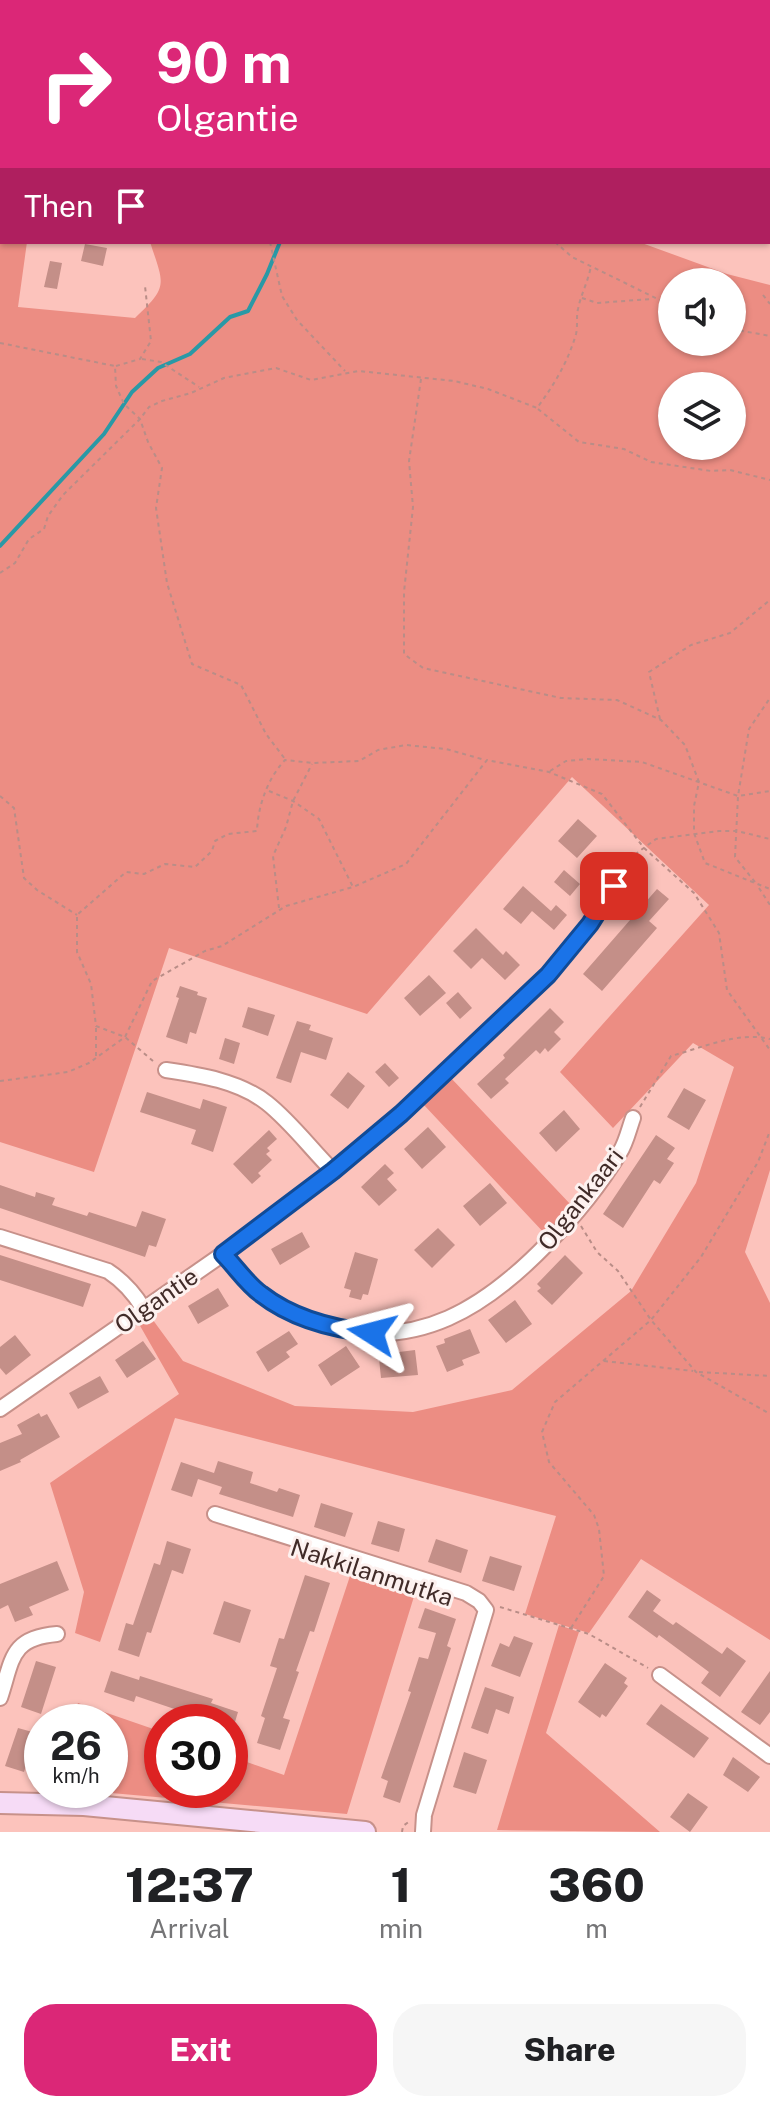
<!DOCTYPE html>
<html lang="en">
<head>
<meta charset="utf-8">
<style>
	body { margin:0; font-family:"Public Sans",sans-serif; background:#f6f6f6; color:#202124; height:100vh; display:flex; flex-direction:column; font-size:30px; white-space:nowrap }
	* { box-sizing:border-box; margin:0 }
	p { font-size:26px; color:#757577 }
	.icon { flex:none; width:44px; height:44px; fill:none; stroke:currentColor; stroke-width:2; stroke-linecap:round; stroke-linejoin:round }
	.map { position:relative; height:1832px; overflow:hidden }
	.sheet { display:flex; flex-direction:column; background:#fff; flex:1 }
	.sheet>* { flex:none }
	.guide { position:absolute; left:0px; top:0px; width:770px; height:244px; box-shadow:0 2px 6px #0004; background:#db2777; color:#fff; overflow:hidden }
	.tools { position:absolute; left:658px; top:268px; display:grid; gap:16px }
	.tools a { display:grid; place-items:center; width:88px; height:88px; border-radius:50%; background:#fff; box-shadow:0 2px 6px #0004; font-size:40px }
	.speed { position:absolute; left:24px; top:1704px; display:flex; gap:16px; font-size:40px; font-weight:700; text-align:center }
	.speed>* { display:grid; place-content:center; width:104px; height:104px; border-radius:50%; background:#fff; box-shadow:0 2px 6px #0004; line-height:1 }
	.speed small { font-size:20px; font-weight:400 }
	.speed .limit { border:12px solid #d22; background:#fff; color:#111 }
	.pin { position:absolute; display:grid; place-items:center; width:68px; height:68px; color:#fff; margin:-34px; border-radius:16px; box-shadow:0 4px 12px #0006 }
	.me { position:absolute; width:88px; margin:-44px; rotate:279deg; stroke-linejoin:round; filter:drop-shadow(0 0 6px #0008) }
	.turn { display:flex; align-items:center; gap:28px; height:168px; padding:0 24px; font-size:36px }
	.turn .icon { width:104px; height:104px; stroke-width:2.5 }
	.turn b { display:block; font-size:56px; line-height:68px }
	.then { display:flex; align-items:center; height:76px; padding:0 24px; background:#0003; gap:16px; font-size:30px }
	.eta { display:flex; justify-content:space-evenly; align-items:center; height:136px; text-align:center }
	.eta b { font-size:48px; font-weight:800; line-height:56px }
	.cta { display:flex; gap:16px; margin-top:auto; padding:16px 24px }
	.cta a { flex:1; height:92px; border-radius:32px; background:#db2777; color:#fff; font-size:32px; font-weight:800; line-height:92px; text-align:center }
	.cta a+a { background:#f6f6f6; color:#202124 }
	.map>svg:first-child { display:block }
</style>
</head>
<body>
<div class="map">
<svg width="770" height="1832" viewBox="0 0 770 1832">
	<rect width="100%" height="100%" fill="#fcc3bc"/>
	<path fill="#ec8d83" fill-rule="evenodd" d="M0 127H2V242H27L18 307 135 318C169 286 164 285 150 242H639L727 274 770 285V1170L745 1252 770 1303V1640L641 1559 589 1633 525 1614 556 1516 175 1418 100 1642 75 1633 84 1592 50 1483 179 1394 139 1324 150 1316 183 1361 295 1406 413 1412 512 1390 631 1291 696 1183 734 1067 693 1043 613 1128 560 1072 709 905 572 777 367 1014 169 948 94 1172 0 1142ZM672 282H732V342H672ZM672 386H732V446H672Z
		M451 1078 572 1206 546 1235 423 1104Z
		M352 1570 416 1590 347 1814 78 1790H110V1722H72L78 1703 162 1732V1790H230V1756L284 1775Z
		M559 1625 579 1632 546 1733 660 1832 497 1830Z"/>
	<g fill="none" stroke-linecap="round" stroke-linejoin="round">
		<path stroke="#2999a6" stroke-width="4" d="M768 114H770
			M0 546 104 434 132 392 158 368 190 354 230 317 248 311 267 274 280 242"/>
	</g>
	<path fill="#c48f88" d="M85 244 107 248 103 266 81 261Z
		M50 261 62 263 57 289 44 287Z
		M578 819 597 836 577 858 558 841Z
		M564 870 580 884 570 896 554 882Z
		M523 886 551 911 556 905 567 915 554 930 532 911 521 924 503 909Z
		M657 889 669 899 649 921 657 928 602 991 583 974Z
		M476 928 503 955 506 951 520 965 505 980 482 958 471 969 453 951Z
		M429 975 446 993 420 1016 404 998Z
		M180 986 198 992 197 995 207 998 196 1034 190 1032 187 1044 166 1037 179 998 176 997Z
		M458 992 472 1008 460 1019 446 1003Z
		M248 1007 275 1015 268 1036 242 1027Z
		M550 1008 564 1022 554 1032 561 1039 548 1052 545 1048 540 1054 536 1050 505 1079 509 1083 491 1099 477 1084 505 1058 503 1055Z
		M297 1021 311 1025 309 1030 333 1038 326 1060 301 1052 291 1083 276 1078Z
		M225 1038 240 1043 234 1064 219 1059Z
		M385 1063 399 1078 389 1087 375 1072Z
		M348 1072 365 1086 348 1109 330 1095Z
		M684 1088 706 1100 689 1130 667 1117Z
		M147 1092 200 1109 203 1099 227 1107 213 1152 191 1144 196 1130 140 1112Z
		M564 1110 580 1129 556 1152 539 1133Z
		M428 1127 446 1147 422 1169 404 1149Z
		M269 1130 277 1139 267 1148 270 1151 266 1154 272 1160 258 1173 261 1176 252 1184 233 1164Z
		M656 1135 675 1148 667 1159 674 1163 660 1184 654 1180 623 1228 603 1214Z
		M385 1164 394 1173 387 1179 397 1190 379 1206 361 1187Z
		M490 1183 507 1203 480 1226 463 1206Z
		M0 1185 35 1197 36 1192 55 1198 52 1205 87 1216 89 1212 136 1227 142 1211 166 1219 156 1247 149 1245 145 1257 0 1208Z
		M438 1228 455 1245 432 1268 414 1250Z
		M302 1232 310 1247 280 1265 271 1249Z
		M355 1252 378 1259 368 1295 363 1294 361 1300 349 1297 351 1290 344 1288Z
		M0 1255 91 1284 83 1307 0 1280Z
		M565 1255 583 1273 552 1305 537 1291 541 1288 537 1284Z
		M218 1288 229 1306 198 1324 188 1306Z
		M515 1300 532 1324 506 1343 488 1320Z
		M470 1329 480 1353 462 1360 464 1365 447 1372 436 1346 445 1343 444 1339Z
		M289 1331 298 1344 286 1352 290 1357 268 1372 256 1352Z
		M15 1335 31 1355 6 1375 0 1368V1347Z
		M143 1341 156 1359 127 1378 115 1360Z
		M346 1346 360 1367 331 1386 318 1365Z
		M391 1348V1353L415 1350 418 1375 381 1378 378 1349Z
		M100 1376 109 1392 78 1409 69 1393Z
		M39 1413 41 1417 47 1414 60 1437 20 1460 21 1462 0 1471V1443L22 1434 17 1425Z
		M218 1461 253 1472 250 1483 277 1492 279 1488 300 1495 293 1517 219 1494 222 1487 198 1479 192 1497 171 1490 181 1462 214 1473Z
		M321 1503 353 1513 345 1537 314 1527Z
		M378 1521 405 1529 399 1552 371 1544Z
		M436 1539 468 1550 461 1573 428 1562Z
		M167 1541 191 1549 183 1574 172 1570 151 1633 147 1632 139 1657 118 1650 126 1623 133 1625 154 1563 160 1565Z
		M490 1556 522 1566 514 1591 482 1581Z
		M57 1561 69 1590 29 1607 33 1615 15 1622 8 1605 0 1609V1584Z
		M305 1575 330 1583 314 1632 310 1631 296 1671 299 1672 283 1718 290 1720 280 1750 257 1743 265 1718 261 1716 277 1668 270 1666 279 1638 284 1639Z
		M647 1590 661 1600 653 1611 673 1625 676 1622 722 1654 727 1647 746 1661 720 1697 701 1683 709 1672 659 1635 657 1638 628 1617Z
		M224 1601 251 1610 240 1643 213 1634Z
		M425 1608 456 1619 447 1646 451 1648 400 1803 383 1797 388 1781 381 1778 411 1692 408 1691 419 1657 428 1659 436 1633 418 1628Z
		M514 1636 533 1643 520 1677 491 1666 500 1643 509 1647Z
		M36 1661 56 1667 41 1714 21 1707Z
		M605 1663 627 1678 624 1683 628 1686 606 1717 602 1714 600 1718 578 1702Z
		M111 1671 139 1680 140 1676 213 1699 211 1703 238 1712 235 1722H203L204 1719 136 1696 134 1702 104 1692Z
		M770 1671V1712L760 1725 741 1712Z
		M485 1687 514 1697 509 1714 496 1709 488 1734 471 1728Z
		M661 1704 709 1738 694 1758 646 1724Z
		M18 1728 36 1733 24 1772 5 1766Z
		M464 1752 487 1760 476 1794 453 1787Z
		M733 1757 760 1777 748 1792 723 1775Z
		M688 1793 708 1807 690 1832 670 1817Z"/>
	<g fill="none" stroke-linecap="round" stroke-linejoin="round">
		<g stroke="#c7918a" stroke-width="11">
			<path id="lane" d="M768 127H770"/>
		</g>
		<g stroke="#c7918a" stroke-width="18">
			<path id="street" d="M166 1070C200 1075 239 1081 267 1103 291 1122 311 1149 333 1171
				M0 1237 108 1271C123 1281 134 1293 143 1308
				M223 1254C236 1267 246 1282 261 1294 280 1309 303 1318 326 1325 417 1353 487 1306 548 1243 575 1216 600 1185 620 1152 626 1143 629 1129 633 1118
				M0 1409 223 1254 333 1171 401 1114 548 975 590 924 614 886
				M215 1514 466 1593 479 1601 486 1610 424 1815 423 1832
				M660 1675 770 1756
				M0 1698C13 1659 10 1638 57 1634"/>
		</g>
		<g stroke="#c7918a" stroke-width="24">
			<path id="secondary" d="M488 2 489 0
				M768 96H770
				M0 117H2
				M0 1803 84 1805 365 1832"/>
		</g>
		<path stroke="#b98d87" stroke-width="2" stroke-dasharray="4 4" stroke-linecap="butt" d="M146 2 150 0
			M768 77H770
			M0 97H2
			M270 242 282 296 297 320 345 371
			M555 242 572 257 672 306
			M763 295 770 304
			M582 298 597 303 651 299
			M732 329 770 336
			M0 343 115 366 116 386 124 404 140 419 148 442 162 468 156 508 167 583 192 664 241 685 266 734 285 759
			M142 359 161 362 199 387
			M116 366 140 359 151 341 145 286
			M421 379 409 461 413 507 404 592V654L423 668 561 698 617 700 661 720 685 745 699 782 694 806V833L705 863 770 889
			M538 409 579 442 624 449 651 462 711 471 730 470 770 480
			M0 573 15 563 29 539 44 529 48 516 63 495 140 419 149 407 162 401 191 393 224 378 276 368 311 380 359 371 454 381 488 389 537 408C554 385 568 362 576 334 578 326 576 317 578 309 581 294 588 282 591 266
			M660 719 649 672 691 645 730 633 770 600
			M550 771 566 761 588 759 642 762 738 796 770 791
			M269 791 293 801 319 819 353 887 406 864 487 760 549 772 602 794 644 848 694 893 719 933 727 990 770 1050
			M0 796 14 808 24 878 37 890 77 915
			M622 875 637 853 656 839 719 831H737L770 839
			M755 882 735 857 738 796 749 729 770 698
			M759 888 770 905
			M279 908 273 856 286 827 293 801 312 764
			M96 1028V1057
			M153 1061 125 1037 96 1026 91 984 77 952V915L126 872 144 874 165 864 195 867 212 851 215 841 228 834 257 831C258 805 268 778 285 760L313 763 359 761 378 750 406 745 446 749 485 760
			M0 1081 68 1072 89 1063 125 1037 152 981 205 951 222 946 286 906 353 887
			M640 1107 671 1056C701 1048 739 1031 770 1039
			M581 1226 597 1252 618 1271 651 1320 696 1372 770 1414
			M604 1361 693 1371
			M699 1372 770 1376
			M500 1607 589 1634 648 1668
			M571 1628 604 1576 599 1529 594 1515 549 1462 542 1432 555 1402 651 1320 701 1257 758 1162 770 1131
			M402 1832 403 1826 410 1821"/>
		<use href="#lane" stroke="#fff" stroke-width="7"/>
		<use href="#street" stroke="#fff" stroke-width="14"/>
		<use href="#secondary" stroke="#f6dbf6" stroke-width="20"/>
	</g>
	<g fill="none" stroke-linecap="round" stroke-linejoin="round">
		<g stroke="#114b97" stroke-width="20">
			<path id="route" d="M372 1333C333 1329 293 1319 261 1294 246 1283 236 1267 223 1254L333 1171 401 1114 548 975 590 924 614 886"/>
		</g>
		<use href="#route" stroke="#1a73e8" stroke-width="14"/>
	</g>
	<g text-anchor="middle" dominant-baseline="central" stroke-width="6" stroke-linejoin="round" paint-order="stroke">
		<g font-size="24" fill="#412b28" stroke="#fdf1ef">
			<text transform="translate(580 1199) rotate(-52)">Olgankaari</text>
			<text transform="translate(156 1300) rotate(-35)">Olgantie</text>
			<text transform="translate(372 1572) rotate(18)">Nakkilanmutka</text>
		</g>
	</g>
</svg>
<div class="tools">
<a><svg class="icon" aria-label="sound" viewBox="0 0 24 24"><path d="M4 9h4l5-4v14l-5-4H4zM17 9q2 3 0 6"/></svg></a>
<a><svg class="icon" aria-label="layers" viewBox="0 0 24 24"><path d="M12 4l9 5-9 5-9-5zM3 14l9 5 9-5"/></svg></a>
</div>
<div class="speed"><div>26<small>km/h</small></div><div class="limit">30</div></div>
<div class="pin" style="left:614px;top:886px;background:#d93025"><svg class="icon" aria-label="arrive" viewBox="0 0 24 24"><path d="M6 21V4h12l-3 4 3 4H6"/></svg></div>
<svg class="me" style="left:372px;top:1333px" viewBox="-20 -20 40 40"><path d="M0-17L14 15 0 8-14 15z" fill="#1a73e8" stroke="#fff" stroke-width="4"/></svg>
<div class="guide">
<div class="turn"><svg class="icon" aria-label="right" viewBox="0 0 24 24"><path d="M7 20v-9h11M14 6l5 5-5 5"/></svg><div><b>90 m</b>Olgantie</div></div>
<div class="then">Then<svg class="icon" aria-label="arrive" viewBox="0 0 24 24"><path d="M6 21V4h12l-3 4 3 4H6"/></svg></div>
</div>
</div>
<section class="sheet">
<div class="eta">
<div><b>12:37</b><p>Arrival</p></div>
<div><b>1</b><p>min</p></div>
<div><b>360</b><p>m</p></div>
</div>
<div class="cta"><a>Exit</a><a>Share</a></div>
</section>
</body>
</html>
